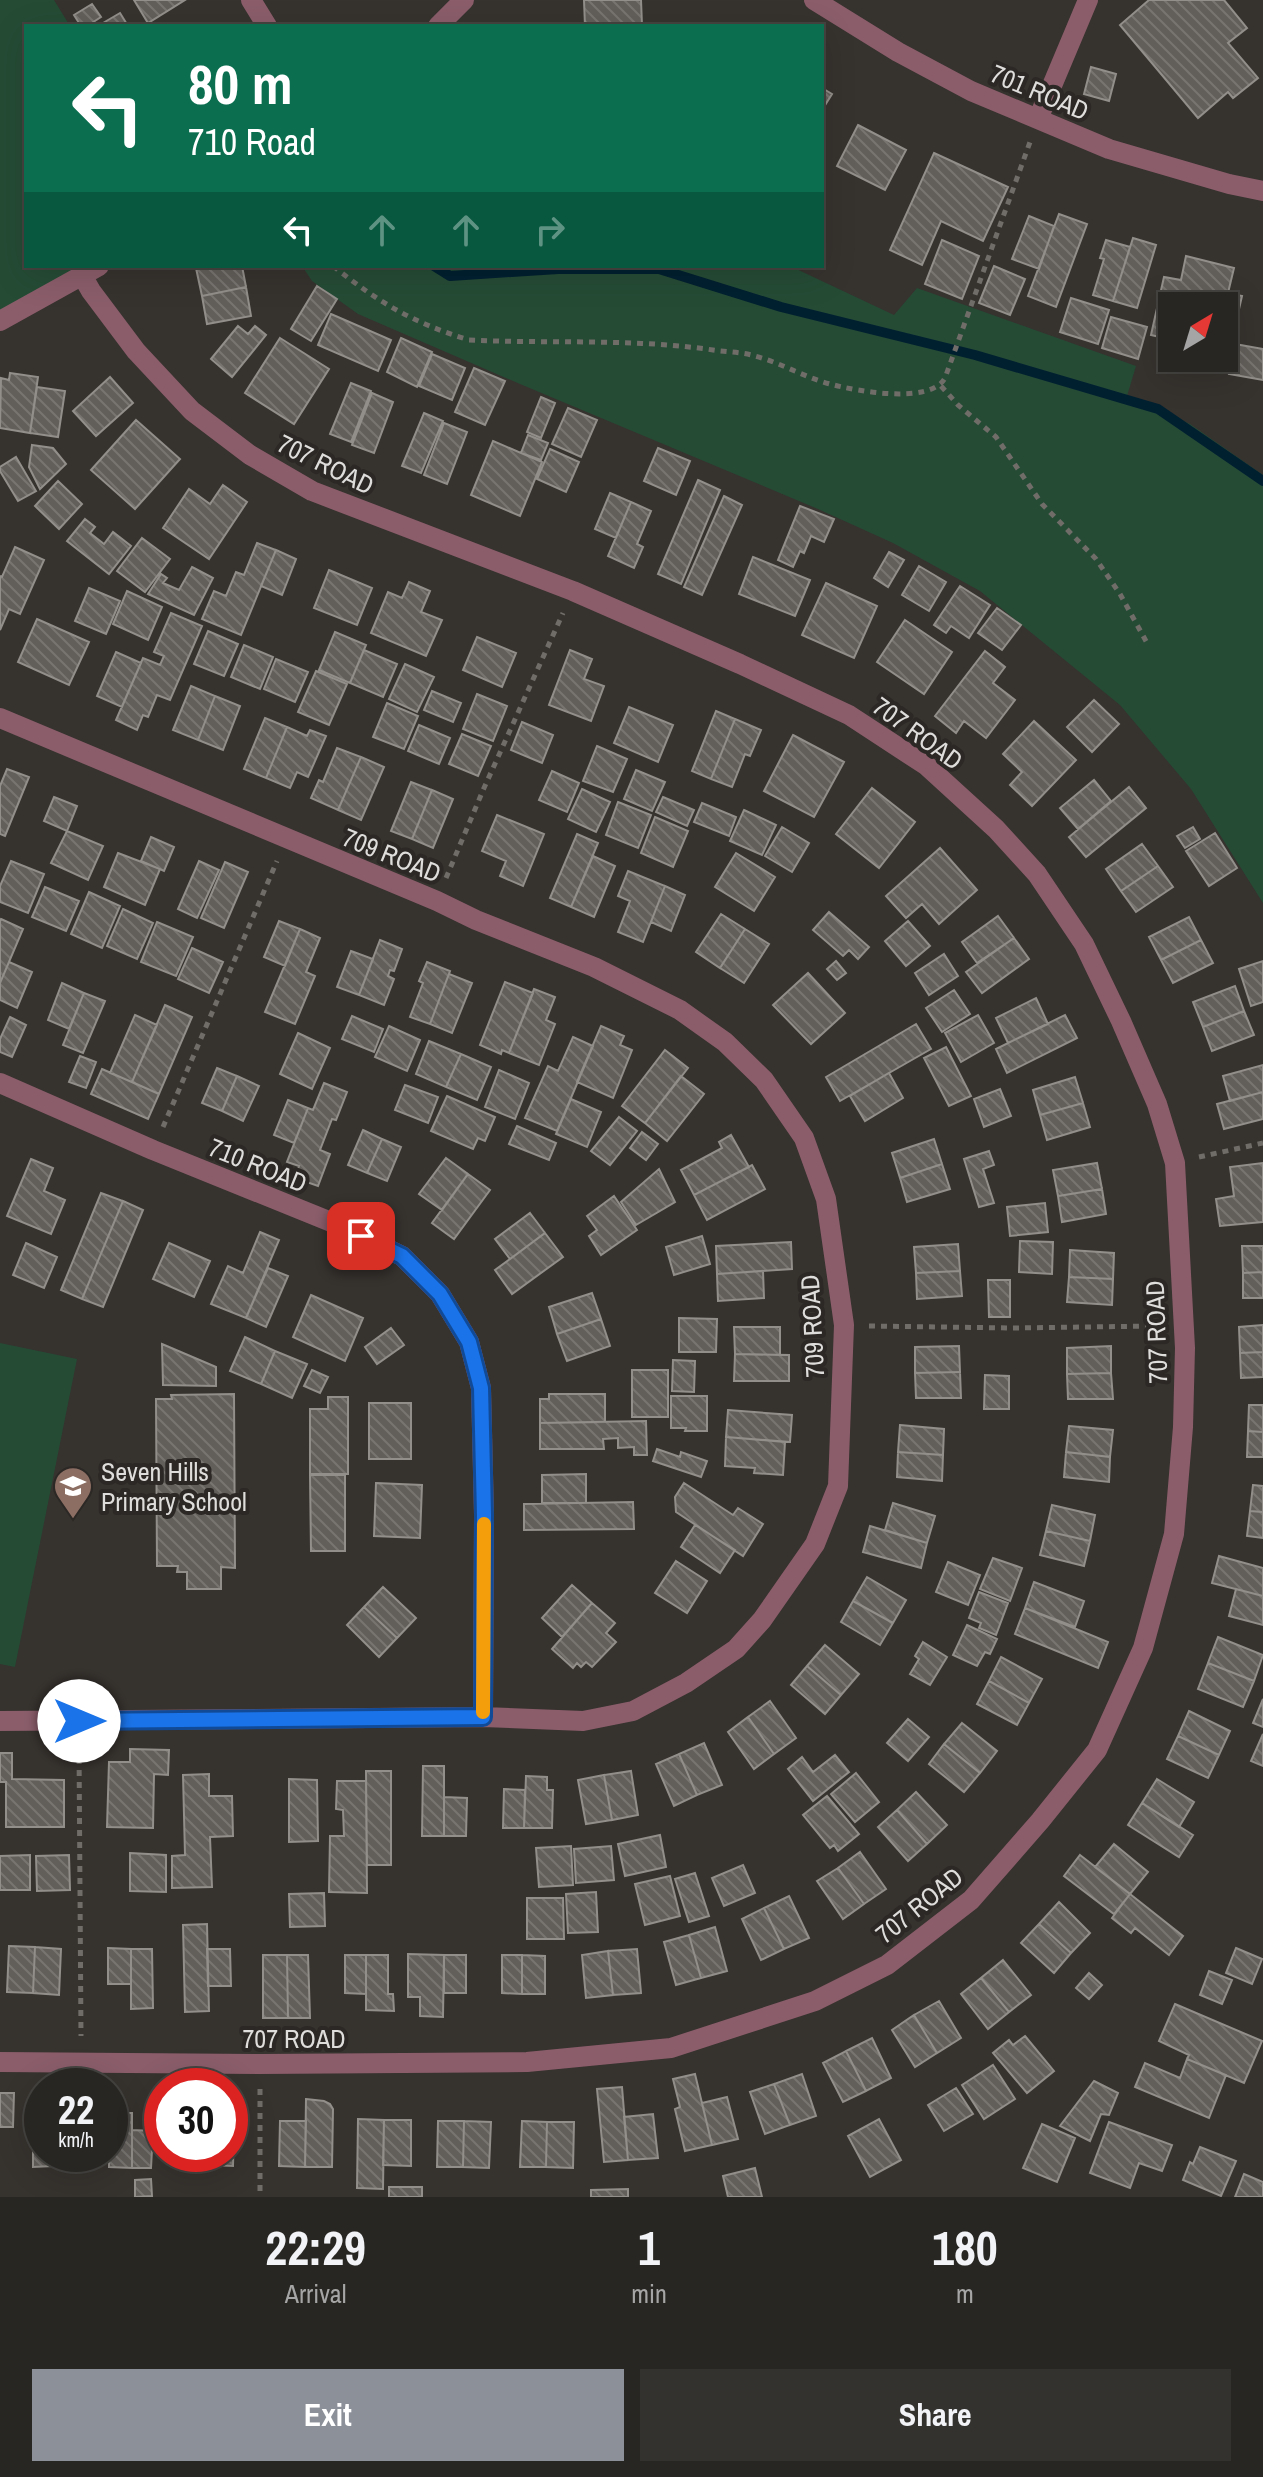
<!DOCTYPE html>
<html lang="en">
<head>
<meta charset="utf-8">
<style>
	body { margin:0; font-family:"Archivo Narrow",sans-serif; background:#34322f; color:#f1f3f6; height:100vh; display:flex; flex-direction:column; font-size:30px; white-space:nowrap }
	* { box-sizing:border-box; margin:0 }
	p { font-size:26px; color:#a5a5a5 }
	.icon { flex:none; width:44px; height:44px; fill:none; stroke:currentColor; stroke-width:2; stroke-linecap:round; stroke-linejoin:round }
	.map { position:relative; height:2197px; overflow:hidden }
	.panel { display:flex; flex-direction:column; background:#282622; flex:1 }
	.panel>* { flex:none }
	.guide { position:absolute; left:24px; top:24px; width:800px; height:244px; border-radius:0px; box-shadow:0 8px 32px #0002,0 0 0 2px #444340; background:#0b6e4f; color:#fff; overflow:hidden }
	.needle { width:52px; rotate:38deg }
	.buttons { position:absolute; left:1158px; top:292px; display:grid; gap:16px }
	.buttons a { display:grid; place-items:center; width:80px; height:80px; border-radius:0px; background:#282622; box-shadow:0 8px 32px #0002,0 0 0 2px #444340; font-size:40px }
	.speed { position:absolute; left:24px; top:2068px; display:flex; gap:16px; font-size:40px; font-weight:700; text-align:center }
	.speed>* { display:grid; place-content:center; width:104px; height:104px; border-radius:50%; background:#282622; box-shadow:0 8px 32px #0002,0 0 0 2px #444340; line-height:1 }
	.speed small { font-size:20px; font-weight:400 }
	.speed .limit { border:12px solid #d22; background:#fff; color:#111 }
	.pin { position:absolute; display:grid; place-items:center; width:68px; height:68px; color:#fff; margin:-34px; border-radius:16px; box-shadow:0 4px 12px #0006 }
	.me { position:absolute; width:88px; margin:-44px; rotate:90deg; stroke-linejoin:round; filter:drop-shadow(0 0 6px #0008) }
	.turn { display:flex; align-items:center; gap:28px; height:168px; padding:0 32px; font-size:36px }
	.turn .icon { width:104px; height:104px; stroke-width:2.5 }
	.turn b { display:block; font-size:56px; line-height:68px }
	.lanes { display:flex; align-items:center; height:76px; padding:0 32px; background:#0003; justify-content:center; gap:40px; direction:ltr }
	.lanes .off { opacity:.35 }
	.eta { display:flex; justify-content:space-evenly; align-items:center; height:136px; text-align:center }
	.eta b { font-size:48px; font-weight:800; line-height:56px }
	.button { display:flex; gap:16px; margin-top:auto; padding:16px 32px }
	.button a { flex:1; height:92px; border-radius:0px; background:#8c9099; color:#fff; font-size:32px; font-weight:800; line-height:92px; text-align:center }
	.button a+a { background:#34322f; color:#f1f3f6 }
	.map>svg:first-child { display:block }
</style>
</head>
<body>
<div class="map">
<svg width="1263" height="2197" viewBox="0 0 1263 2197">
	<defs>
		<pattern id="building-back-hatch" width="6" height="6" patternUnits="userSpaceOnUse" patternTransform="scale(2)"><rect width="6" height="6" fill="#625e5a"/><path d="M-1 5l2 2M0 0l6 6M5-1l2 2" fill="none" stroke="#787571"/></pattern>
	</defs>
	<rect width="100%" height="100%" fill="#36322e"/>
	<path fill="#254b35" d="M0 0H54L70 26H26V266H94L0 320Z
		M302 266H790L894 315 917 288 1136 366 1127 396 1190 424 1263 475V903L1191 789 1120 705 980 591 893 543 818 509 520 384 358 314 312 281Z
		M0 1343 77 1359 15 1667 0 1664Z"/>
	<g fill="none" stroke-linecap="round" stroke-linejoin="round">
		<path stroke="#002030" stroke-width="10" d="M434 266 450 276 558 269H659L781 307 975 355 1158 409 1263 481"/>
	</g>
	<path fill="url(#building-back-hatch)" stroke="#928e89" stroke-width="2" d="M134 0H185L148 23Z
		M584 0H641L642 25 585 26Z
		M1149 0H1224L1247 28 1228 43 1258 78 1233 98 1228 92 1198 118 1120 25Z
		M92 4 101 17 87 26H81L74 15Z
		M120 13 128 26H98Z
		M1091 67 1116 74 1109 101 1084 94Z
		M822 88 832 94 822 110Z
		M858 125 906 150 885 190 837 166Z
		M934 153 1008 187 983 241 941 221 922 265 890 250Z
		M1059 214 1087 224 1056 307 1028 296Z
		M1029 216 1054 226 1039 269 1012 259Z
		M1133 238 1156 245 1137 308 1113 301Z
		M942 240 979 256 962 299 925 284Z
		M1106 240 1130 247 1113 301 1093 295 1104 259 1100 258Z
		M1186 256 1234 268 1228 293 1242 296 1229 353 1224 352V306H1172V340L1151 335 1164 277 1181 280Z
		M209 266H242L246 287 202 296 196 268Z
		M994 266 1025 279 1010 315 979 303Z
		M317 286 337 299 311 341 291 329Z
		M246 287 251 316 207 324 202 296Z
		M1071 298 1109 310 1098 344 1060 332Z
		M331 314 391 340 378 371 318 345Z
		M1111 317 1147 327 1138 359 1102 348Z
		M238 326 248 334 255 326 266 335 232 377 211 359Z
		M280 338 329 369 294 424 245 393Z
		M401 338 432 352 417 387 387 372Z
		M1235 344 1263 349V380L1229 374Z
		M432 354 465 368 452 400 419 386Z
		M474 368 505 381 485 425 455 412Z
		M10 373 38 377 30 433 0 428 1 378 9 380Z
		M110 377 133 403 96 436 73 411Z
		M351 383 371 391 351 442 330 434Z
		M37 387 65 391 58 437 30 433Z
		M372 393 393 402 374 453 352 445Z
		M541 397 555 403 541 438 527 432Z
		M568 408 597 420 581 457 552 444Z
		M424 413 443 421 421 473 402 466Z
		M136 420 180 459 135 509 91 470Z
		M444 423 467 432 447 484 424 475Z
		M528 435 548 443 541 460 521 453Z
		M493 441 542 462 520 516 471 495Z
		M32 445 53 448 66 464 40 489 29 467Z
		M658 448 690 461 676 495 644 481Z
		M550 449 579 462 566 492 537 479Z
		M16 457 36 491 18 501 0 471V467Z
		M698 480 720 490 681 584 658 574Z
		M58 481 82 504 59 529 35 506Z
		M223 485 247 502 209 559 163 528 189 489 210 504Z
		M610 493 631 502 616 538 595 529Z
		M724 496 742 505 702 595 684 587Z
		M631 502 651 511 637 544 643 547 634 568 608 556Z
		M800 506 834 519 824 542 811 536 804 553 800 551 793 567 778 560Z
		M85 519 95 527 90 533 104 544 113 532 131 546 109 574 67 541Z
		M142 538 170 559 145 592 117 571Z
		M257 543 276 550 241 635 202 619 214 591 226 596 236 572 244 575Z
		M15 547 44 560 20 614 9 609 0 630V576L2 577Z
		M276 550 296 559 282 595 261 586Z
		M889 552 904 560 888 587 874 578Z
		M753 557 810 580 795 616 739 594Z
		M919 566 946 582 929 611 902 595Z
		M192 567 213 578 194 615 148 594 161 574 167 578 163 583 179 590Z
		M329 570 372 588 357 625 314 608Z
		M409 582 430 591 421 612 442 620 426 656 371 633 388 592 402 598Z
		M826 583 877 606 854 658 802 635Z
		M960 586 990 605 969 638 951 626 946 633 934 625Z
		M89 588 120 601 106 634 75 621Z
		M127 591 162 607 148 640 113 624Z
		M997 608 1021 625 1002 650 978 633Z
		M171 613 202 626 170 700 157 695 148 717 143 715 137 730 116 720 143 658 160 665 164 656 154 652Z
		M37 619 89 642 69 685 18 662Z
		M905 620 952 652 924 694 877 662Z
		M208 631 238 644 224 676 194 664Z
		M335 632 366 645 350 683 319 670Z
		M477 637 516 653 502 687 463 670Z
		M244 645 273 657 260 689 231 677Z
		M364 650 397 664 383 697 350 683Z
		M570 650 592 659 584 679 604 686 591 721 549 705Z
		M985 651 1005 667 993 683 1015 700 986 738 964 721 956 733 935 716Z
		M116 652 141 663 122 707 97 696Z
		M276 659 308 672 295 702 264 689Z
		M405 664 434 677 417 712 389 699Z
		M316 671 347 684 329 725 298 712Z
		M191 686 215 696 198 740 173 730Z
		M432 691 461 703 453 722 424 710Z
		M477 694 507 706 493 741 463 729Z
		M215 696 240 706 223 750 198 740Z
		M1094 700 1119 724 1092 752 1067 727Z
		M387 703 418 716 404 749 373 737Z
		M629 707 673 725 658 762 614 743Z
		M716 711 735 719 711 779 692 771Z
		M265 718 287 727 266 778 244 769Z
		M735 719 761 730 750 756 745 754 732 787 711 779Z
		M1034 721 1076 760 1032 806 1010 785 1022 772 1003 754Z
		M522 722 553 735 542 763 511 750Z
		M419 725 450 738 439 764 408 751Z
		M287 727 307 736 310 730 326 736 308 777 297 772 290 788 266 778Z
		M462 734 491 746 478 776 449 764Z
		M793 735 844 762 814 817 764 791Z
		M597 746 627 759 613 792 583 781Z
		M337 748 361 757 338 810 311 798 319 780 323 782Z
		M361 757 384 767 361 820 338 810Z
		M7 769 29 777 5 836 0 834V786Z
		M636 770 665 782 652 811 624 799Z
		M552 771 579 783 567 812 539 800Z
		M1094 780 1111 801 1078 829 1060 808Z
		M411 782 432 790 412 839 391 831Z
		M1129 787 1146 808 1086 857 1069 837Z
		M872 788 915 822 879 868 836 834Z
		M582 789 610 802 596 832 568 819Z
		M432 790 453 799 433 848 412 839Z
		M54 797 77 806 67 831 44 821Z
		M663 797 694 810 687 826 656 812Z
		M618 802 651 815 638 848 606 835Z
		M702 803 736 817 729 836 694 822Z
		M744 810 776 825 762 855 730 841Z
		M497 815 544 834 523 886 500 876 506 861 482 851Z
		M655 817 688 831 673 867 641 853Z
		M782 827 809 843 792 872 765 856Z
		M1193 827 1200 839 1185 848 1177 836Z
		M67 831 103 846 88 880 51 863Z
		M1215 833 1237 868 1209 886 1186 851Z
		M577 834 598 843 571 907 550 898Z
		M151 837 174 847 164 871 141 861Z
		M1142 844 1158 866 1121 891 1106 869Z
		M940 848 977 890 939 924 922 904 906 918 886 896Z
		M118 853 160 869 145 905 104 887Z
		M736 853 775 877 754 911 715 887Z
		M593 856 615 866 594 917 571 907Z
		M11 861 44 874 28 913 0 902V886Z
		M199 861 219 870 197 918 178 909Z
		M225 862 248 872 224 928 201 918Z
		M1158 866 1173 887 1136 912 1121 891Z
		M628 871 665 886 643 942 618 932 630 901 618 896Z
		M665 886 685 895 671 931 651 922Z
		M45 887 79 901 66 931 32 917Z
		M89 892 120 906 102 948 71 934Z
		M123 909 153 923 137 959 107 946Z
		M829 912 869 947 858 959 849 950 843 956 813 930Z
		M721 914 745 929 720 968 696 952Z
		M998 916 1014 938 977 963 962 942Z
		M1189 917 1201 940 1161 960 1149 937Z
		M1 919 23 929 0 983V921Z
		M279 921 300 929 285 966 264 957Z
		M908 921 930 946 906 966 885 941Z
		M157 922 193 937 176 976 141 962Z
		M300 929 320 938 306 972 315 976 295 1024 265 1012Z
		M745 929 769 944 744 983 720 968Z
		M1014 938 1029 959 982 993 966 972Z
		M380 940 402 949 394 971 390 970 388 976 394 979 384 1005 359 995Z
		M1201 940 1213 963 1173 983 1161 960Z
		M192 948 223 962 209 993 178 979Z
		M351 951 373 959 359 995 337 987Z
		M944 954 958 976 929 995 915 973Z
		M836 961 846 973 837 980 827 969Z
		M1263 961V1002L1251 1006 1239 969Z
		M9 962 32 972 17 1008 0 1000V983Z
		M427 962 450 971 430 1024 410 1017 423 983 419 981Z
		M808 973 845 1013 811 1044 773 1005Z
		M449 974 472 983 452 1033 430 1024Z
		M505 982 533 993 509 1053 502 1050 501 1054 480 1045Z
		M62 983 84 993 69 1029 48 1020Z
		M1235 986 1244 1011 1203 1027 1193 1002Z
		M534 989 555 997 546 1020 555 1024 539 1065 509 1053Z
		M954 990 970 1014 942 1032 926 1008Z
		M84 993 105 1001 83 1053 63 1045Z
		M1036 998 1048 1024 1008 1043 996 1018Z
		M165 1005 192 1017 159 1094 132 1082Z
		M1244 1011 1254 1035 1212 1051 1203 1027Z
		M135 1015 157 1025 132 1082 110 1073Z
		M978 1015 994 1043 961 1062 945 1033Z
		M1065 1015 1077 1038 1007 1073 996 1049Z
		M352 1016 383 1029 374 1052 342 1039Z
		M10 1017 26 1025 12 1057 0 1052V1039Z
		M916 1024 931 1049 840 1101 826 1077Z
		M389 1026 420 1040 407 1071 375 1057Z
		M601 1026 624 1036 620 1045 632 1050 613 1098 577 1082Z
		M298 1033 330 1048 312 1089 280 1074Z
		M573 1037 593 1046 557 1131 525 1118 548 1066 558 1071Z
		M429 1041 461 1054 446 1087 416 1074Z
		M946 1047 971 1096 949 1106 924 1058Z
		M665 1050 688 1068 645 1123 622 1106Z
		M461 1054 491 1067 477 1100 446 1087Z
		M80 1056 96 1062 86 1088 69 1082Z
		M1263 1065V1092L1230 1101 1223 1076Z
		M217 1068 237 1076 222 1111 202 1103Z
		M102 1069 159 1094 148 1119 91 1094Z
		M499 1070 529 1083 515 1119 485 1107Z
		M889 1073 903 1098 865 1121 850 1096Z
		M237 1076 259 1086 243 1121 222 1111Z
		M681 1076 704 1094 667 1141 645 1123Z
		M1075 1077 1083 1103 1040 1115 1033 1090Z
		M324 1083 347 1092 336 1120 332 1119 320 1150 330 1154 318 1186 295 1178 299 1166 287 1162 308 1108 313 1110Z
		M405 1085 438 1097 428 1123 395 1110Z
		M1000 1089 1011 1116 984 1127 974 1099Z
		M1263 1092V1119L1224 1129 1217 1104Z
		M447 1096 495 1117 485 1141 478 1138 473 1149 431 1131Z
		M571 1099 601 1112 587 1147 556 1134Z
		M288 1100 308 1108 294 1143 274 1135Z
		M1083 1103 1090 1127 1047 1140 1040 1115Z
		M619 1117 637 1131 610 1165 591 1151Z
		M517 1126 556 1143 549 1160 509 1144Z
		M363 1130 382 1139 367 1173 348 1165Z
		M642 1132 658 1144 646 1160 630 1148Z
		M731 1135 749 1167 694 1195 681 1170 722 1148 719 1142Z
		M382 1139 401 1147 387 1181 367 1173Z
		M934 1139 942 1164 900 1178 892 1153Z
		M989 1151 994 1165 983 1169 994 1203 979 1207 964 1159Z
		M446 1158 468 1174 442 1210 419 1194Z
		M31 1159 53 1168 44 1191 65 1200 51 1234 7 1216Z
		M1097 1163 1102 1189 1058 1196 1053 1170Z
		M1263 1163V1222L1220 1226 1216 1199 1234 1196 1230 1167Z
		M942 1164 950 1189 907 1202 900 1178Z
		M752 1165 765 1189 707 1220 694 1195Z
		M659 1169 675 1202 636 1225 621 1202Z
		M468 1174 490 1190 454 1239 432 1223Z
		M1102 1189 1106 1214 1062 1222 1058 1196Z
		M101 1193 123 1201 82 1299 61 1290Z
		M614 1196 637 1230 601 1255 589 1236 597 1230 587 1216Z
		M123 1201 143 1210 103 1307 82 1299Z
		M1045 1203 1048 1232 1010 1236 1007 1207Z
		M530 1213 545 1233 510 1259 495 1239Z
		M260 1232 279 1240 246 1318 211 1304 228 1266 243 1273Z
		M545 1233 563 1257 512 1294 495 1270Z
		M702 1236 710 1264 674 1275 666 1247Z
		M1020 1241 1053 1242 1052 1274 1019 1272Z
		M791 1242 792 1269 717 1274 716 1246Z
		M26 1243 57 1257 44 1288 13 1275Z
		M169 1243 210 1261 194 1297 153 1279Z
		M958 1244 960 1271 916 1273 914 1247Z
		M1242 1246H1263V1272L1243 1273Z
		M1070 1250 1114 1253 1113 1279 1069 1277Z
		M268 1268 288 1276 266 1327 246 1318Z
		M763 1271 764 1298 718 1301 717 1274Z
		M960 1271 962 1296 917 1299 916 1273Z
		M1263 1272V1298H1243V1273Z
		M1069 1277 1113 1279 1112 1305 1067 1302Z
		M988 1280H1010V1317H989Z
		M592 1293 601 1319 557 1334 549 1307Z
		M311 1295 363 1318 345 1361 293 1337Z
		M679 1318 717 1319 716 1352H679Z
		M601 1319 610 1346 567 1361 557 1334Z
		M1263 1325V1352L1240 1353 1239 1327Z
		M734 1327H780V1355L735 1354Z
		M391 1328 404 1345 377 1364 365 1347Z
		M245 1337 275 1351 261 1384 230 1371Z
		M162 1344 216 1367V1386L163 1385Z
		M959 1346 960 1372 915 1373V1347Z
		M1111 1346V1373L1067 1374V1348Z
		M275 1351 307 1364 292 1398 261 1384Z
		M1263 1352V1377L1241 1378 1240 1353Z
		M735 1354 789 1355V1381H734Z
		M673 1360 695 1361 694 1392 672 1391Z
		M312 1370 328 1377 320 1393 304 1386Z
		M632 1370H668V1417H632Z
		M960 1372 961 1398H916L915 1373Z
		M1111 1373 1113 1399H1068L1067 1374Z
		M985 1375 1009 1376V1409H984Z
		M234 1394 235 1568 221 1567V1589H187V1572H177L178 1566H157L156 1399H172L171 1395Z
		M549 1394H605V1422L540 1423V1399H549Z
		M671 1396H707V1431H685L686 1428H671Z
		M328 1397H348V1474H310V1409H328Z
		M369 1403H411V1459H369Z
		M1249 1405H1263V1432L1248 1431Z
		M728 1410 792 1415 790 1442 726 1437Z
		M646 1421 647 1455H634V1447L618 1448V1438L603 1439 604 1449H540V1423Z
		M900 1425 944 1429 943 1455 898 1452Z
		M1069 1426 1113 1430 1110 1457 1066 1452Z
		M1248 1431 1263 1432V1457H1247Z
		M726 1437 785 1442 783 1475 754 1473 755 1468 725 1466Z
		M657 1449 680 1457 681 1452 707 1461 701 1477 653 1461Z
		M898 1452 943 1455 942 1481 897 1477Z
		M1066 1452 1110 1457 1109 1482 1064 1477Z
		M586 1474V1503H542V1475Z
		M310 1475H345V1551H311Z
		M376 1483 422 1485 420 1538 374 1536Z
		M684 1483 733 1515 738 1508 763 1524 743 1556 676 1512 675 1497Z
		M1253 1485 1263 1486V1512L1250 1511Z
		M633 1502 634 1529 524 1530V1504Z
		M893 1503 935 1516 927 1543 885 1530Z
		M1052 1505 1095 1515 1090 1541 1046 1531Z
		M1250 1511 1263 1512V1538L1247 1536Z
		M695 1525 735 1550 720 1573 681 1547Z
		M870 1526 927 1543 921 1568 863 1552Z
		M1046 1531 1090 1541 1084 1566 1040 1555Z
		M1219 1556 1263 1568V1596L1212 1583Z
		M993 1558 1022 1568 1010 1601 980 1589Z
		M676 1561 707 1581 687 1613 655 1593Z
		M948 1562 980 1575 968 1605 936 1592Z
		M867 1577 906 1600 893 1623 853 1601Z
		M1034 1582 1084 1601 1075 1627 1025 1608Z
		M572 1585 592 1603 562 1637 542 1618Z
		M383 1587 416 1618 397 1638 364 1607Z
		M1236 1589 1263 1596V1625L1229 1616Z
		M979 1592 1008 1603 996 1635 979 1628 981 1623 969 1618Z
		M853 1601 893 1623 880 1645 841 1622Z
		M592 1603 615 1623 606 1633 616 1642 592 1667 586 1662 581 1667 577 1663 573 1668 552 1649Z
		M364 1607 397 1638 379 1657 347 1625Z
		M1025 1608 1108 1642 1098 1668 1015 1634Z
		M967 1625 997 1639 990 1654 985 1652 977 1666 953 1655Z
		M1218 1637 1263 1655 1254 1681 1208 1663Z
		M923 1642 947 1657 930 1685 910 1674 919 1659 915 1656Z
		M825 1645 859 1674 841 1695 807 1666Z
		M1001 1657 1042 1679 1029 1703 989 1681Z
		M1208 1663 1254 1681 1243 1707 1198 1689Z
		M807 1666 841 1695 825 1714 791 1685Z
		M989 1681 1029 1703 1017 1725 977 1704Z
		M1263 1699V1727L1253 1723Z
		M770 1701 796 1738 774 1754 748 1717Z
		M1189 1711 1230 1731 1219 1755 1178 1736Z
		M748 1717 774 1754 754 1769 728 1732Z
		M908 1719 929 1737 908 1761 887 1743Z
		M962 1723 997 1751 980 1773 944 1744Z
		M1263 1734V1766L1251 1761Z
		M1178 1736 1219 1755 1208 1778 1167 1759Z
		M704 1743 722 1785 697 1795 679 1754Z
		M944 1744 980 1773 964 1792 929 1764Z
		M130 1749 169 1750 168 1775 154 1774 153 1828 107 1827 109 1762H130Z
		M0 1753H12V1779L64 1780V1827H6V1782H0Z
		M679 1754 697 1795 674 1806 656 1764Z
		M835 1755 849 1772 813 1801 788 1769 802 1757 813 1772Z
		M423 1766H444V1836H422Z
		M366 1771H391V1865H367Z
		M631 1771 638 1815 612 1820 604 1775Z
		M856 1773 879 1802 855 1822 831 1794Z
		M209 1774V1796H232L233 1836 210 1837 212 1887 172 1888V1856L185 1855 183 1775Z
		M604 1775 612 1820 586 1824 578 1780Z
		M526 1776 547 1777V1790H553L552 1828H524Z
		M289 1779 317 1780 318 1841 289 1842Z
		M1157 1779 1194 1802 1179 1827 1142 1803Z
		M337 1781H366L367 1893 329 1892 330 1836H344L343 1810 336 1809Z
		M504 1789 525 1790 524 1828H503Z
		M916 1792 947 1825 927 1844 897 1810Z
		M827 1796 859 1834 838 1851 834 1845 830 1848 803 1815Z
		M444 1797 467 1798 466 1836H444Z
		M1142 1803 1193 1835 1179 1857 1128 1825Z
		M897 1810 927 1844 908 1861 878 1827Z
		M660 1835 666 1867 625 1876 618 1844Z
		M1114 1844 1148 1872 1130 1894 1095 1867Z
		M571 1846 573 1885 539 1887 536 1848Z
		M611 1846 614 1880 576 1883 574 1849Z
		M860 1852 886 1889 864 1904 838 1868Z
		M130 1853 166 1855V1892L130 1891Z
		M30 1855V1890H0V1856Z
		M69 1855 70 1890 37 1891 36 1856Z
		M1080 1855 1130 1894 1114 1914 1064 1876Z
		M743 1865 755 1893 724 1906 712 1878Z
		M838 1868 864 1904 843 1919 817 1881Z
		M695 1873 709 1916 689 1922 675 1879Z
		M670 1876 680 1916 645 1925 635 1884Z
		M596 1892 598 1932 568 1933 566 1894Z
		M324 1893 325 1926 290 1927 289 1894Z
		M1130 1894 1183 1936 1169 1955 1135 1928 1131 1933 1112 1918Z
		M789 1896 809 1938 784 1949 764 1908Z
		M527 1898H563L564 1939H527Z
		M1059 1902 1090 1933 1071 1953 1039 1924Z
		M764 1908 784 1949 761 1960 742 1919Z
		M207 1924 209 2011 185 2012 183 1925Z
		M1039 1924 1071 1953 1054 1973 1021 1943Z
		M715 1927 727 1971 701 1978 689 1935Z
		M689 1935 701 1978 676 1985 664 1942Z
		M9 1946 35 1947 33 1993 7 1992Z
		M35 1947 61 1949 59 1995 33 1993Z
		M108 1948 131 1949V1984H108Z
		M1236 1948 1262 1959 1252 1984 1226 1973Z
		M131 1949H152L153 2008 131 2009Z
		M207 1949H230L231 1986H208Z
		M637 1949 641 1993 613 1995 608 1951Z
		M608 1951 613 1995 586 1998 582 1955Z
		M408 1954 444 1955 443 2017 420 2016V1997H408Z
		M263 1955H287L288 2018H263Z
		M287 1955H308L310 2018H288Z
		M345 1955H366V1994L345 1993Z
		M366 1955H388V1994H393L394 2011 366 2010Z
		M444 1955H466V1993H444Z
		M502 1955H522V1994L502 1993Z
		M522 1955 545 1956V1994H522Z
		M1003 1960 1031 1995 1009 2012 981 1978Z
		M1209 1971 1232 1980 1222 2004 1200 1995Z
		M1089 1973 1102 1985 1089 1999 1076 1988Z
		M981 1978 1009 2012 988 2029 961 1994Z
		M939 2001 961 2038 937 2053 914 2015Z
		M1175 2004 1262 2041 1244 2083 1187 2059 1189 2055 1159 2041Z
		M914 2015 937 2053 915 2067 892 2030Z
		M1025 2036 1054 2071 1027 2093 993 2053 1009 2040 1013 2045Z
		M872 2038 891 2078 866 2091 846 2051Z
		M846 2051 866 2091 843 2102 823 2063Z
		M1187 2059 1226 2075 1209 2118 1135 2087 1145 2063 1180 2078Z
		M993 2065 1015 2099 984 2119 962 2085Z
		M695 2074 712 2145 685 2151 675 2109 680 2107 673 2079Z
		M802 2074 816 2116 790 2125 774 2084Z
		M1094 2081 1118 2093 1109 2115 1101 2114 1090 2141 1060 2126Z
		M774 2084 790 2125 765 2134 750 2092Z
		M622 2087 628 2160 604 2162 597 2089Z
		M956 2088 973 2114 944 2131 928 2105Z
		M0 2093H14L13 2127H0Z
		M727 2097 738 2139 712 2145 702 2103Z
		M306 2099 324 2101 330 2104 333 2109 332 2167H305Z
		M110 2113H132V2168L109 2167Z
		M653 2114 658 2158 628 2160 624 2117Z
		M358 2119 384 2120 383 2189 357 2188Z
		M879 2119 901 2160 870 2177 848 2136Z
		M384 2120H411V2166L383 2165Z
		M280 2121H306L305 2167 279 2166Z
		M438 2121H464L463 2167H437Z
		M464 2121 491 2122 489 2168 463 2167Z
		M522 2121 547 2122 546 2167H520Z
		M547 2122H574L573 2168 546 2167Z
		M1109 2122 1172 2145 1162 2171 1139 2163 1130 2188 1090 2173Z
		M1042 2124 1075 2138 1057 2182 1023 2168Z
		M230 2128H234L233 2166 211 2165V2154H230Z
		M33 2129H42V2154H53V2166L33 2167Z
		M132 2130 153 2131 151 2168H132Z
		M1200 2147 1236 2161 1221 2196 1183 2180 1190 2162 1193 2164Z
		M53 2154H76V2166H53Z
		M191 2154H211V2165L191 2166Z
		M755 2168 762 2197H728L723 2176Z
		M1244 2174 1263 2182V2197H1235Z
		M151 2179 152 2196 135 2197V2180Z
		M389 2187H422V2197H389Z
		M628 2189V2197H591V2190Z"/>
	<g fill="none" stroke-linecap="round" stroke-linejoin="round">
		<path stroke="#706d69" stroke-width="5" stroke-dasharray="6 6" stroke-linecap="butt" d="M333 266C378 302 413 323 469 340 550 344 632 338 713 350 727 352 742 352 755 356 781 363 804 377 830 384 856 391 930 405 945 378L1030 142
			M941 386 958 405 996 437 1042 504 1096 559 1120 594 1147 643
			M446 878 484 788 563 613
			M163 1127 277 861
			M1199 1157 1263 1143
			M869 1326 1011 1328 1159 1326
			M79 1746 81 2036
			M260 2089V2197"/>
		<path stroke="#8b5d6b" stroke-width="20" d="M251 0 267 26
			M814 0 898 52 971 91 1109 149 1229 184 1263 191
			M438 26 464 0
			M1038 119 1088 0
			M0 321 99 266
			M0 718 437 901 476 920 594 967 680 1010 725 1042 764 1080 804 1138 826 1199 844 1325 838 1486 815 1544 762 1620 736 1649 686 1683 633 1711 583 1721 483 1717 0 1721
			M0 1083 153 1150 341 1226 402 1256 440 1294 469 1342 481 1388 484 1515 483 1717
			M0 2062 260 2064 527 2062 671 2048 815 2001 887 1965 971 1900 1040 1821 1097 1750 1143 1648 1174 1534 1183 1427 1185 1348 1175 1163 1157 1104 1121 1021 1084 944 1037 874 996 829 927 766 849 715 740 664 573 591 312 491 250 455 192 411 136 351 91 291 83 277"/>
	</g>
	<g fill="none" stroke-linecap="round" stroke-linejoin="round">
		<g stroke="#114b97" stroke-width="20">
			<path id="route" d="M79 1721 483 1717 484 1515 481 1388 469 1342 440 1294 402 1256 361 1236"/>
		</g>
		<use href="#route" stroke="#1a73e8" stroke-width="14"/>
		<path stroke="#f59e0b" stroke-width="14" d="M483 1712 484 1524"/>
	</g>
	<defs>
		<g id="school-pin" transform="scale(2)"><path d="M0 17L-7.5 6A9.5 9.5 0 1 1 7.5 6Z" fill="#8d6e63" stroke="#2b2825"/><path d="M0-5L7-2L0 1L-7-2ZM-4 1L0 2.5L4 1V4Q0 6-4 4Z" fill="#fff"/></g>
	</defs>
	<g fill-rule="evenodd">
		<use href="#school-pin" x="73" y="1486"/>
	</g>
	<g text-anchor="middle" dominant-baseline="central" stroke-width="8" stroke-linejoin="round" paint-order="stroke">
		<g font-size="26" fill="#dfdddb" stroke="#2b2825">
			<text transform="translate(1040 92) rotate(23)">701 ROAD</text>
			<text transform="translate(326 464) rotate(26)">707 ROAD</text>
			<text transform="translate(918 733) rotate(36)">707 ROAD</text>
			<text transform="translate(392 855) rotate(22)">709 ROAD</text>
			<text transform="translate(258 1165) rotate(22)">710 ROAD</text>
			<text transform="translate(812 1326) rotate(-93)">709 ROAD</text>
			<text transform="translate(1156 1332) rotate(-92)">707 ROAD</text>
			<text transform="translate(919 1905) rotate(-39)">707 ROAD</text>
			<text x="294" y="2038">707 ROAD</text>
		</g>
		<g font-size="26" fill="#dfdddb" stroke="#2b2825" text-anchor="start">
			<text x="101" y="1471">Seven Hills<tspan x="101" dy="30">Primary School</tspan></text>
		</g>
	</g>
</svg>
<div class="buttons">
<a><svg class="needle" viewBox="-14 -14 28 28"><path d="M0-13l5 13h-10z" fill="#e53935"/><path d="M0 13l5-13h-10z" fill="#a5a5a5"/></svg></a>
</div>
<div class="speed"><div>22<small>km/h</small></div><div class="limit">30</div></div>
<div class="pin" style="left:361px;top:1236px;background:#d93025"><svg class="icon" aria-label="arrive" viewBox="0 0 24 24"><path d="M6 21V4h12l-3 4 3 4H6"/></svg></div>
<svg class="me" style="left:79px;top:1721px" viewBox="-20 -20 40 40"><circle r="19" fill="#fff"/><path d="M0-13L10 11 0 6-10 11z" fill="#1a73e8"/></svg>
<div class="guide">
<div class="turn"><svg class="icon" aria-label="left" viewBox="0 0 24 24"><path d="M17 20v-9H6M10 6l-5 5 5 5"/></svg><div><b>80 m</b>710 Road</div></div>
<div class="lanes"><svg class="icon" aria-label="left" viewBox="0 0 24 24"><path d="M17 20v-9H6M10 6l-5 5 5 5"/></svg><svg class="icon off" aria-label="ahead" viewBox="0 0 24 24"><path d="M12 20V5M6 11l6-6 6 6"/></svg><svg class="icon off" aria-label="ahead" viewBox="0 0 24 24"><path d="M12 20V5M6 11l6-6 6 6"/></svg><svg class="icon off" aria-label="right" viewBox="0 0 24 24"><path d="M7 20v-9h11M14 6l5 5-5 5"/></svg></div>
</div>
</div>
<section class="panel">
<div class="eta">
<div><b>22:29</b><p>Arrival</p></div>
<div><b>1</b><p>min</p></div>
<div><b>180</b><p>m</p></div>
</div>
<div class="button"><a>Exit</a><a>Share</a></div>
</section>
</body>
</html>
